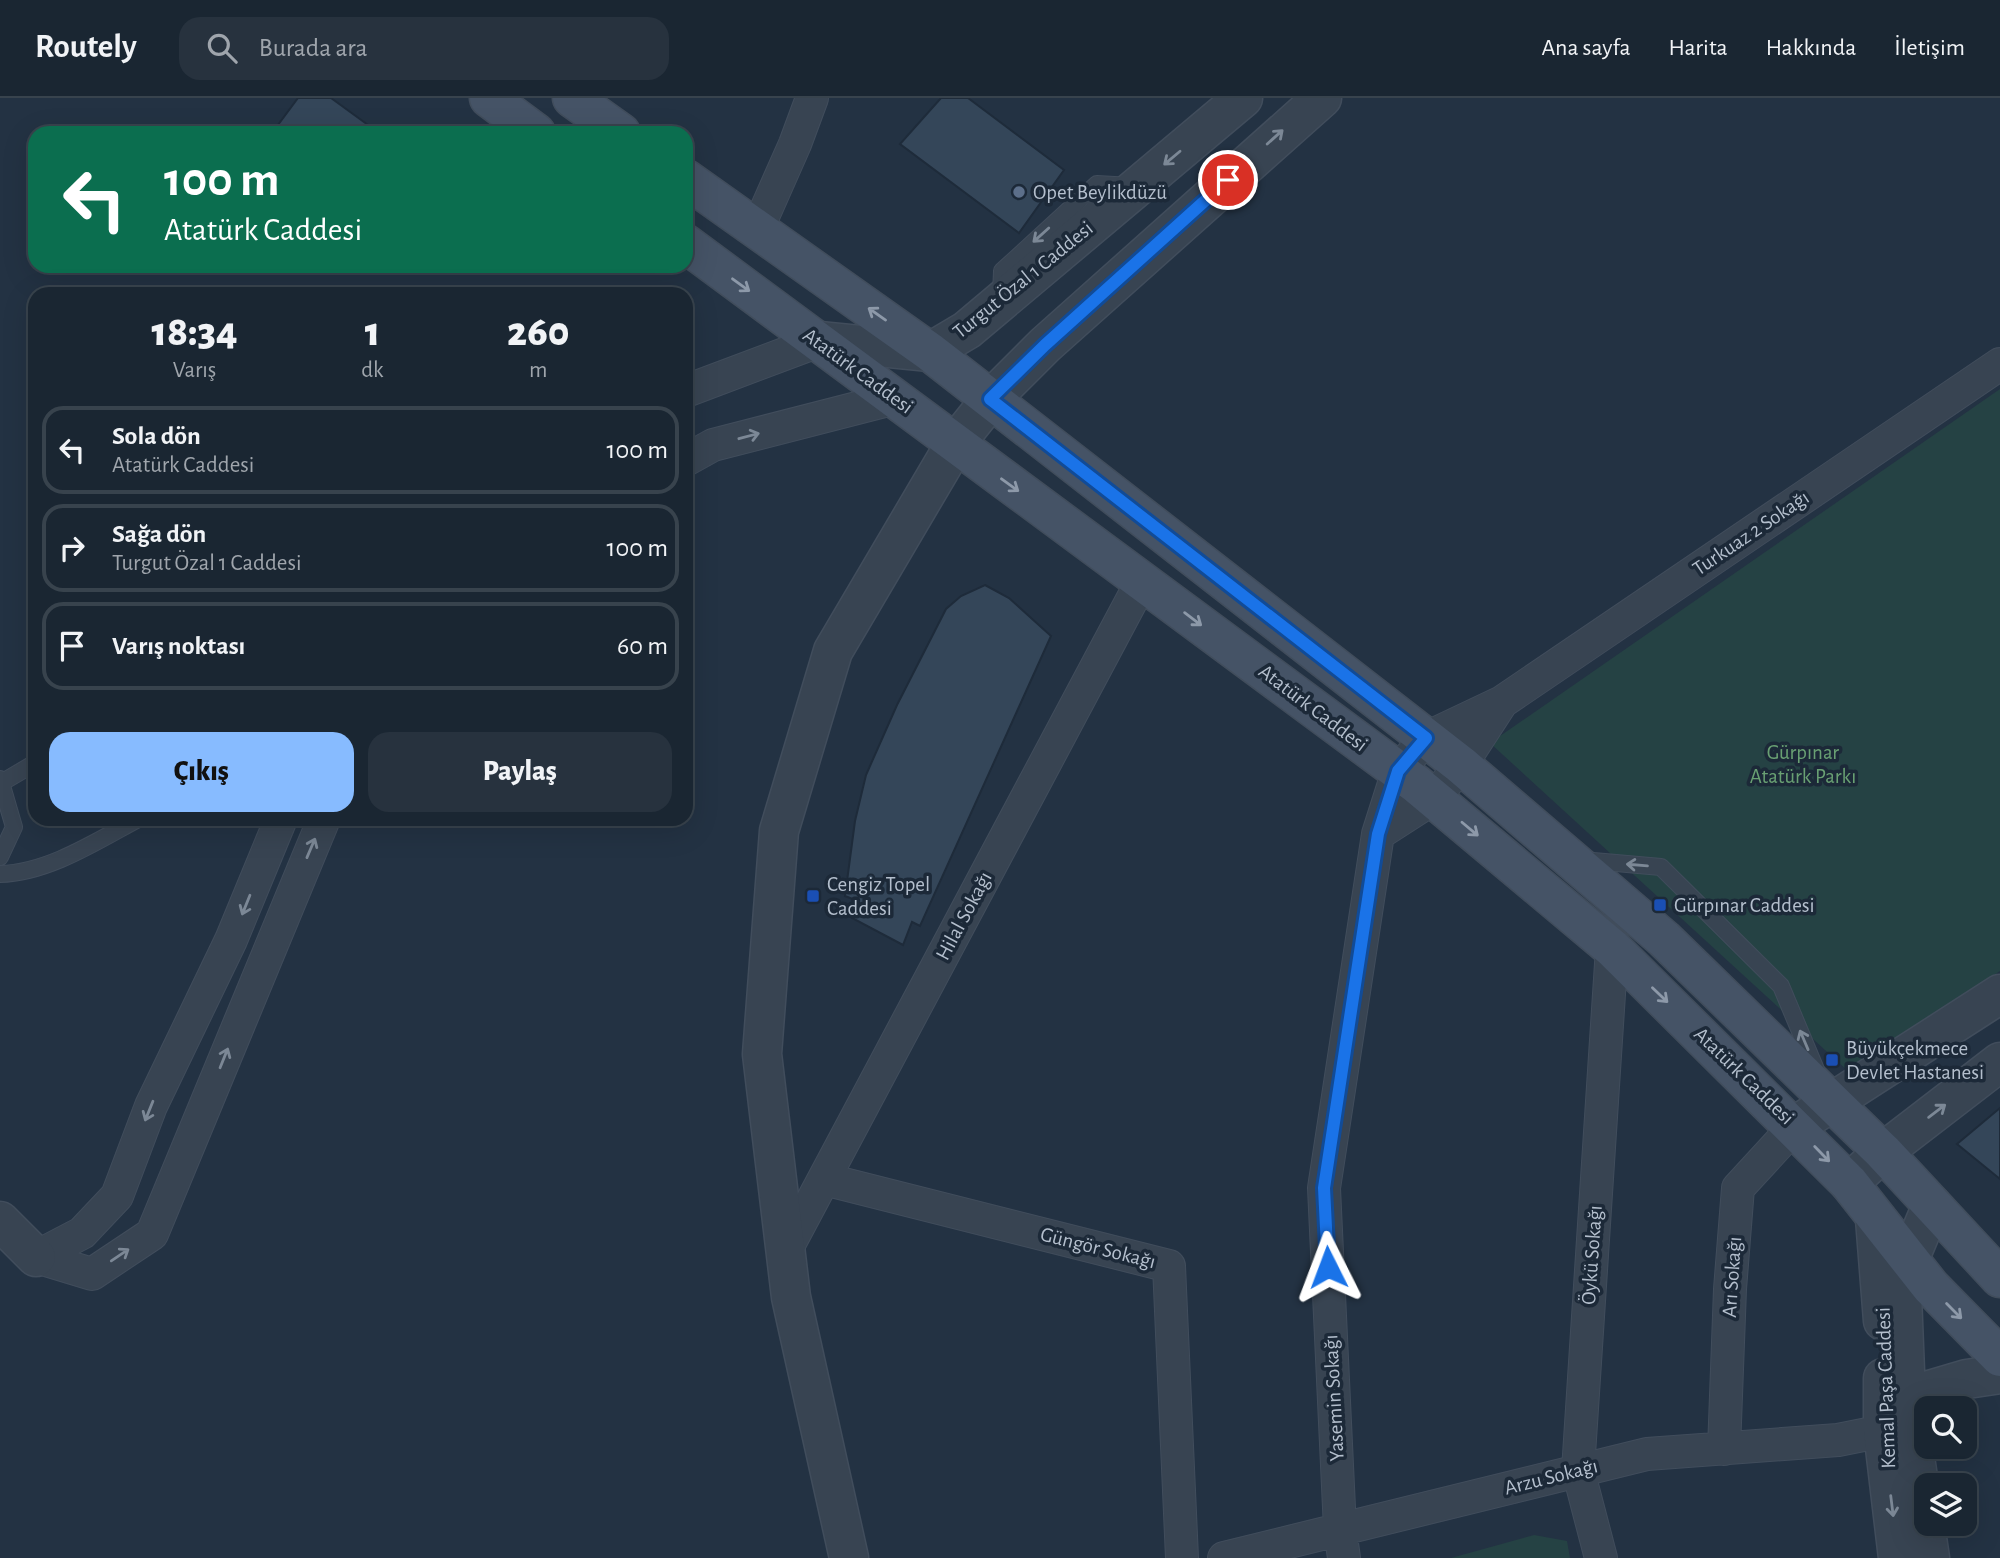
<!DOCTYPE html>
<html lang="tr">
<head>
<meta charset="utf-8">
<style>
	body { margin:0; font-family:"Alegreya Sans",sans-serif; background:#27323e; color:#f1f3f6; height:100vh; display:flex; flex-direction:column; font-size:26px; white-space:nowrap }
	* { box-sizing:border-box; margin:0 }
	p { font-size:23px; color:#9fa5ac }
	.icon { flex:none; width:38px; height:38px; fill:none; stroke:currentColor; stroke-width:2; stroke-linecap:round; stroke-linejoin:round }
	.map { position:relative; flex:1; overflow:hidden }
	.side { position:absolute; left:28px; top:189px; width:665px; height:539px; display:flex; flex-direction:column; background:#1a2632; border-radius:21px; box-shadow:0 7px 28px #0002,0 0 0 2px #38434d }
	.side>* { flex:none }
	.top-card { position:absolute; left:28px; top:28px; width:665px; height:147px; border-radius:21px; box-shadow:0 7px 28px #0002,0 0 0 2px #38434d; background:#0b6e4f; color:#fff; overflow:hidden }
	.tools { position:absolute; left:1914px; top:1298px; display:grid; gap:14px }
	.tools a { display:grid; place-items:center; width:63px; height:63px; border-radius:14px; background:#1a2632; box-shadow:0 7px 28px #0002,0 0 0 2px #38434d; font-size:35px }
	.pin { position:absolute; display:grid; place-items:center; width:60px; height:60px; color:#fff; margin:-30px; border:4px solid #fff; border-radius:50%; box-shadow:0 2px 7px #0007 }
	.me { position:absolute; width:77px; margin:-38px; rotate:357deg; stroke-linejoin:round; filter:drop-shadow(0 0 5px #0008) }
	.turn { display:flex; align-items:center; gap:24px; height:147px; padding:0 21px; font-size:32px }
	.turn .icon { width:91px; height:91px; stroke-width:2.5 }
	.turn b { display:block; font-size:49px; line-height:60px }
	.eta { display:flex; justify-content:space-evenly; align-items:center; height:119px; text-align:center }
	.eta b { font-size:42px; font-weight:800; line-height:49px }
	.cta { display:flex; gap:14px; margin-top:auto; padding:14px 21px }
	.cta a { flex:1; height:80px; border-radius:21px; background:#87bbff; color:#111; font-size:28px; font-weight:800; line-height:80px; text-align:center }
	.cta a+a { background:#27323e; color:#f1f3f6 }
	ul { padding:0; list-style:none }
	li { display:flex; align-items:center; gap:21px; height:88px; margin:0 14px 10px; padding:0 7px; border:4px solid #38434d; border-radius:21px }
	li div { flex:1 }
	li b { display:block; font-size:26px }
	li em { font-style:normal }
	header { display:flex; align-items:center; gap:42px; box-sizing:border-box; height:98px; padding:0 35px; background:#1a2632; border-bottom:2px solid #38434d }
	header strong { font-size:33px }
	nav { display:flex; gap:38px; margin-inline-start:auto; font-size:24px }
	.search { width:490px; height:63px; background:#27323e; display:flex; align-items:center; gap:18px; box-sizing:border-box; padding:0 24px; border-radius:21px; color:#9fa5ac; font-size:26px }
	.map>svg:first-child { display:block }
</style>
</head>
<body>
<header>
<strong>Routely</strong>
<div class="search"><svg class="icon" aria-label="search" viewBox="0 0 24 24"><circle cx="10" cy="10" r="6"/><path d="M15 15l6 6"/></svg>Burada ara</div>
<nav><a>Ana sayfa</a><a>Harita</a><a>Hakkında</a><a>İletişim</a></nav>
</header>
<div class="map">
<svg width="2000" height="1460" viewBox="0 0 2000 1460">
	<rect width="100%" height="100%" fill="#233243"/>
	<path fill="#254244" d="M2000 291V873L1849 974 1490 645Z
		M1534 1437 1567 1443 1570 1460H1451Z"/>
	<path fill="#344659" stroke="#1e2b3a" stroke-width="2" d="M298 0H331L379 35H272Z
		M941 0H968L1064 72 1019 135 900 46Z
		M985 487 1009 500 1051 538 920 828 912 824 903 847 852 820 855 802 845 798 855 723 866 677 897 607 946 511 961 498Z
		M2000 1010V1081L1957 1046Z"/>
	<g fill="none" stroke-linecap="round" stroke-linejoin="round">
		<g stroke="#414d5c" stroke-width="18">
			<path id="service" d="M1001 196 1002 173 1097 86 1132 88
				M0 681 14 729 0 759
				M1 685 35 665
				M1582 762 1661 769 1781 888 1817 974
				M0 776C48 775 97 743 138 721"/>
		</g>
		<g stroke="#414d5c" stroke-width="34">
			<path id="minor" d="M757 132 795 46 812 0
				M686 293 819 243
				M686 362 713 347 896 300
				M1378 736 1434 700 1461 667 1502 604
				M824 1081 1169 1168 1182 1460
				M786 1152 1142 483
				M36 1159 92 1176 152 1136 324 721
				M36 1159 82 1135 117 1098 151 1008 231 842 281 721
				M1724 1351 1730 1191 1738 1090 1795 1028
				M1224 1460 1647 1356 1838 1342 1883 1333
				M1344 1460 1340 1431 1324 1090 1378 736 1398 673 1426 640 1502 604 2000 266
				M1601 1460 1578 1372 1612 850"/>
		</g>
		<g stroke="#414d5c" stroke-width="41">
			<path id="tertiary" d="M819 243 930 254 967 232 1243 0
				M1795 1028 2000 896
				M1849 1085 1883 1054 2000 964
				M1875 1121 1883 1223
				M0 1123 36 1159
				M1883 1280V1333L1898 1460
				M1892 1320 1906 1299 1967 1281 2000 1276
				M849 1460 791 1199 762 956 779 733 833 553 955 346 991 301 1045 247 1322 0
				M1930 1460 1906 1299 1902 1197 1909 1162 1932 1107"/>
		</g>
		<g stroke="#414d5c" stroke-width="41">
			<path id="secondary" d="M489 0 536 35
				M572 0 621 35
				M686 81 930 254 1461 667 1664 841 1883 1054 2000 1180
				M686 146 1416 686 1612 850 1849 1085 1931 1189 2000 1259"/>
		</g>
		<use href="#service" stroke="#384452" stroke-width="16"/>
		<use href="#minor" stroke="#384452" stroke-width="32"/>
		<use href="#tertiary" stroke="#384452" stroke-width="38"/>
		<use href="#secondary" stroke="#455366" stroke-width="38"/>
	</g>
	<defs><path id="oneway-shaft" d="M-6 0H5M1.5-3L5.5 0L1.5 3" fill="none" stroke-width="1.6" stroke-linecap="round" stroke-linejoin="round" transform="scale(1.75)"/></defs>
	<g stroke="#7c8896">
		<use href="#oneway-shaft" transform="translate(1275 39) rotate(-42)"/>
		<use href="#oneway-shaft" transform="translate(1172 60) rotate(140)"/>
		<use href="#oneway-shaft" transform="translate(1041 137) rotate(138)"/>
		<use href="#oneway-shaft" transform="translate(749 338) rotate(-15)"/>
		<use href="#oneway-shaft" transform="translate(311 750) rotate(-67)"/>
		<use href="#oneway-shaft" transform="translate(1637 767) rotate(-175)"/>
		<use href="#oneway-shaft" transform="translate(246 807) rotate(112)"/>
		<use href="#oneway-shaft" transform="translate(1804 942) rotate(-113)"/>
		<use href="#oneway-shaft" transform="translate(224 960) rotate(-68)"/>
		<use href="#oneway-shaft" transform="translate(149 1013) rotate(112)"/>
		<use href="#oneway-shaft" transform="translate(1937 1013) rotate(-37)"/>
		<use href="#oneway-shaft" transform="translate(120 1157) rotate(-34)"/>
		<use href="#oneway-shaft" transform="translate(1892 1408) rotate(83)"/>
	</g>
	<g stroke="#8d99a9">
		<use href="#oneway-shaft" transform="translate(741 187) rotate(36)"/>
		<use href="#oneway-shaft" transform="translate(877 216) rotate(-145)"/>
		<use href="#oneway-shaft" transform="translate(1010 387) rotate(36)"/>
		<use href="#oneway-shaft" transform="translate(1193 521) rotate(37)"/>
		<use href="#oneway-shaft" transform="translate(1470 731) rotate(40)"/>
		<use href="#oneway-shaft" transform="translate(1660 897) rotate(44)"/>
		<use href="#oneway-shaft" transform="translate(1822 1056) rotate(46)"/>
		<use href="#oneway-shaft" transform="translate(1954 1213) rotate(45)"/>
	</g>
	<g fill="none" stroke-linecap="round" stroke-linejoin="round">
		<g stroke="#114b97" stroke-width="18">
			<path id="route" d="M1228 82 1045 247 990 301 1426 640 1398 673 1378 736 1324 1090 1328 1169"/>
		</g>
		<use href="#route" stroke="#1a73e8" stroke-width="12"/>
	</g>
	<circle fill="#5c6f8a" stroke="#1c2938" stroke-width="2.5" cx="1019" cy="94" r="7"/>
	<g fill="#1a4fb4" stroke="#1c2938" stroke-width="2.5">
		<rect x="806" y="791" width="14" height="14" rx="3.5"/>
		<rect x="1653" y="800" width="14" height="14" rx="3.5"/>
		<rect x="1825" y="955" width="14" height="14" rx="3.5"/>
	</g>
	<g text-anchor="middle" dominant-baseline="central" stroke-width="7" stroke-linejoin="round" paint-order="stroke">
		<g font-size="21" fill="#b4bfcd" stroke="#1c2938" text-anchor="start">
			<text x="1033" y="94">Opet Beylikdüzü</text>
			<text x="827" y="786">Cengiz Topel<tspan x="827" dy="24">Caddesi</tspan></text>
			<text x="1674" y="807">Gürpınar Caddesi</text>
			<text x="1846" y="950">Büyükçekmece<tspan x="1846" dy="24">Devlet Hastanesi</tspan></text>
		</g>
		<g font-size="21" fill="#b4bfcd" stroke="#1c2938">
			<text transform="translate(1023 182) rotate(-39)">Turgut Özal 1 Caddesi</text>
			<text transform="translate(858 273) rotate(36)">Atatürk Caddesi</text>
			<text transform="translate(1751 435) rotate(-34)">Turkuaz 2 Sokağı</text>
			<text transform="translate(1313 610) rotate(37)">Atatürk Caddesi</text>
			<text transform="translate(964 818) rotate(-62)">Hilal Sokağı</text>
			<text transform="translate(1744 978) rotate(44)">Atatürk Caddesi</text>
			<text transform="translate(1098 1150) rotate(14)">Güngör Sokağı</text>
			<text transform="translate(1592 1157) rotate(-86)">Öykü Sokağı</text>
			<text transform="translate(1732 1179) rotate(-86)">Arı Sokağı</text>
			<text transform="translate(1886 1290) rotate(-92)">Kemal Paşa Caddesi</text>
			<text transform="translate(1334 1300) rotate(-93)">Yasemin Sokağı</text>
			<text transform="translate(1551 1379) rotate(-14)">Arzu Sokağı</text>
		</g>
		<g font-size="21" fill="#69a073" stroke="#1c2938">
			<text x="1803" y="654">Gürpınar<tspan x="1803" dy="24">Atatürk Parkı</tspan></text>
		</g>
	</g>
</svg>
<div class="tools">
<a><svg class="icon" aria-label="search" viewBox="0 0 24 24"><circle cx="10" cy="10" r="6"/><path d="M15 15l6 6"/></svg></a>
<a><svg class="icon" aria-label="layers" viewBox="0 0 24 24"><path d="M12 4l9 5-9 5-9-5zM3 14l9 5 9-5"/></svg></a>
</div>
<div class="pin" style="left:1228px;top:82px;background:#d93025"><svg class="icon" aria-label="arrive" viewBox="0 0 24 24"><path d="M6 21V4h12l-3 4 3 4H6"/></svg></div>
<svg class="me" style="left:1328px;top:1169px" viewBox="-20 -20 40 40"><path d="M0-17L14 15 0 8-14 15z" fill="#1a73e8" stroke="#fff" stroke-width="4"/></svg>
<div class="top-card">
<div class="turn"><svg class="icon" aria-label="left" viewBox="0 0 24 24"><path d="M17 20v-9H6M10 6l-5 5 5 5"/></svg><div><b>100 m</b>Atatürk Caddesi</div></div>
</div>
<section class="side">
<div class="eta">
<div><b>18:34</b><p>Varış</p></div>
<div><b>1</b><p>dk</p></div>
<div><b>260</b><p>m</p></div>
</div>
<ul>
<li><svg class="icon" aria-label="left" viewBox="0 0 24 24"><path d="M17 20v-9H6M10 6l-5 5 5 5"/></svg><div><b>Sola dön</b><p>Atatürk Caddesi</p></div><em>100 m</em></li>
<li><svg class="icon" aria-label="right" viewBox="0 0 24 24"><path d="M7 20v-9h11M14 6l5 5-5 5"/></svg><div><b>Sağa dön</b><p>Turgut Özal 1 Caddesi</p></div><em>100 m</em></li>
<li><svg class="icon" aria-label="arrive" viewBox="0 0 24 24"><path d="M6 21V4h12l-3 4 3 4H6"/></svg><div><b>Varış noktası</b></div><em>60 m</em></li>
</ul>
<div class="cta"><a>Çıkış</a><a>Paylaş</a></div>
</section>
</div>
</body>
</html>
